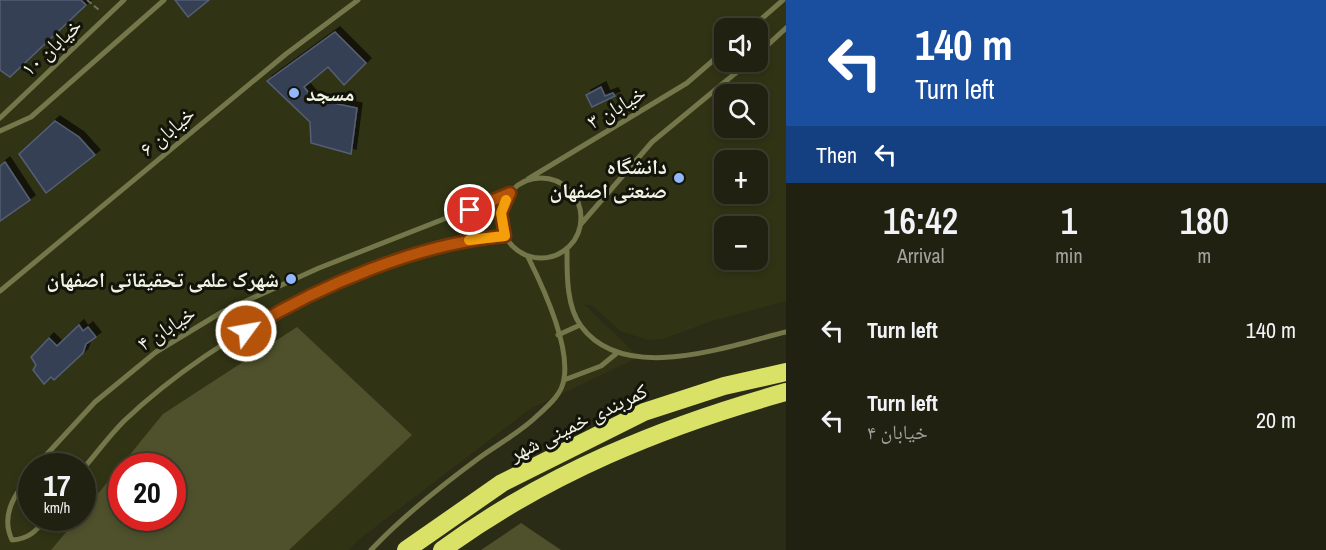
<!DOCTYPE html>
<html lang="en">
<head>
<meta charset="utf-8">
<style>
	body { margin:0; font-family:"Archivo Narrow","Noto Naskh Arabic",sans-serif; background:#2d2e1e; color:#f1f3f6; height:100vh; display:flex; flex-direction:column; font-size:22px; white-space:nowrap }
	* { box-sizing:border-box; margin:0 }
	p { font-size:20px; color:#a2a39f }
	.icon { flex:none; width:33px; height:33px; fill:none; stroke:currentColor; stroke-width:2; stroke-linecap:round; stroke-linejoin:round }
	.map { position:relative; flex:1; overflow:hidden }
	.drawer { display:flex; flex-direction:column; background:#202110; width:540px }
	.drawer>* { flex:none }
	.banner { background:#1a4fa0; color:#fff; overflow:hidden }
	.controls { position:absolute; left:714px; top:18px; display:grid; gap:12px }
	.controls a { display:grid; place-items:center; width:54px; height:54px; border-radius:12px; background:#202110; box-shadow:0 3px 9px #0003,0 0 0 2px #3d3e30; font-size:30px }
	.speed { position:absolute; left:18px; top:453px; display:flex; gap:12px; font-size:30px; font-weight:700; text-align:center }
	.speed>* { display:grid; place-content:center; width:78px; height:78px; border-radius:50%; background:#202110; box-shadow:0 3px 9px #0003,0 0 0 2px #3d3e30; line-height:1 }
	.speed small { font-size:15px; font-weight:400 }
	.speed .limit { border:9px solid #d22; background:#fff; color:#111 }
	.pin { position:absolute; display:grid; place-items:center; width:51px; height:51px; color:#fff; margin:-26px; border:3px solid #fff; border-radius:50%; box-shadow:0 2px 6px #0007 }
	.me { position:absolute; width:66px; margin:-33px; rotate:58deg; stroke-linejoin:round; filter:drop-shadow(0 0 4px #0008) }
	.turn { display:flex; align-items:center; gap:21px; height:126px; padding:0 30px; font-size:27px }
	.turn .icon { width:78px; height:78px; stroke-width:2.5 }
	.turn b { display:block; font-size:42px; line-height:51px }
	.then { display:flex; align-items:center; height:57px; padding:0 30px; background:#0003; gap:12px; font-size:22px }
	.eta { display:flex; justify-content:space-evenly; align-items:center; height:102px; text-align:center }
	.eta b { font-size:36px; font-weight:600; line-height:42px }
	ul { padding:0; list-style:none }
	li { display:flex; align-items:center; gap:18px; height:90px; padding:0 30px }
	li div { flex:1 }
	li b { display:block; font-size:22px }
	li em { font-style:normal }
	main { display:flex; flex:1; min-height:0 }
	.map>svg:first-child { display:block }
</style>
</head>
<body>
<main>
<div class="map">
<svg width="786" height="550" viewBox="0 0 786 550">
	<defs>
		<filter id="shadow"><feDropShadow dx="5" dy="-5" stdDeviation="0" flood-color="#0009"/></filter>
	</defs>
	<rect width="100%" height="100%" fill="#2a2c15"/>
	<path fill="#313315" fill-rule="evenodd" d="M0 0H786V301L712 321 663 339 648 340 620 331 593 306 584 304 639 357 530 409 357 541 349 550H0ZM724 28H758V62H724ZM724 94H758V128H724ZM724 160H758V194H724ZM724 226H758V260H724ZM32 466H82V518H32ZM122 466H172V518H122Z"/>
	<path fill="#4e512b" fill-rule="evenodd" d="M297 327 412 435 289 550H51L78 518H82L83 512 163 414ZM122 466H172V518H122Z
		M521 523 561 550H481Z"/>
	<path fill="#364155" stroke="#545f75" stroke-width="1.5" filter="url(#shadow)" d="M0 0H81L86 5 10 77 0 70Z
		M175 0H209L188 17Z
		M335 32 366 63 344 85 328 67 304 87 314 99 357 108 351 154 311 143 310 122 267 81Z
		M601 87 605 96 613 93 615 96 592 107 586 95Z
		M55 121 79 137 95 155 46 193 19 154Z
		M5 162 30 200 0 221V166Z
		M79 325 83 331 88 327 96 337 86 344 83 353 54 380 51 377 44 384 33 370 36 365 31 357 49 338 57 346Z"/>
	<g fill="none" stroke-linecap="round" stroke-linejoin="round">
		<path stroke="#70725e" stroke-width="2" stroke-dasharray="6 3" stroke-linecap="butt" d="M87 0 99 10"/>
		<path stroke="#737749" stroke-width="5" d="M751 28 783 0
			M758 54 786 28
			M0 118 124 0
			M0 131 31 117 164 0
			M501 218a40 40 0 1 1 80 0a40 40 0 1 1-80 0Z
			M528 179 687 83 724 51
			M581 224 652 142 749 62
			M567 249C567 273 566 306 581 326 624 385 728 346 786 332
			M0 291 286 54 358 0
			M558 335 580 325
			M564 380 601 366 617 353
			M36 466 95 402 156 352 222 312 319 268 510 193
			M82 470C96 454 109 436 124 421 216 333 378 247 505 236
			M32 472C15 494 0 515 12 540 29 539 36 531 47 518
			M371 550C403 516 441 486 479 458 498 444 521 432 538 415 549 405 562 394 564 379 570 345 543 287 528 257"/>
		<path stroke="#d9e167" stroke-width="18" d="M406 550 502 483 644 412 724 386 786 372
			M442 550C546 474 663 426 786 392"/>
	</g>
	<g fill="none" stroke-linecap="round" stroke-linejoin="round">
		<g stroke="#753606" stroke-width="15">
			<path id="route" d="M246 331C318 286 420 243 505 236L501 213 510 193 470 210"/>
		</g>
		<use href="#route" stroke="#b45309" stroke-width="10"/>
		<path stroke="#f59e0b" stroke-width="10" d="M469 240 505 236 501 213 506 200"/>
	</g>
	<g fill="#93b7fd" stroke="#13140a" stroke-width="2">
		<circle cx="294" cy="93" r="6"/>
		<circle cx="679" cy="178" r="6"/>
		<circle cx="291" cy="279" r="6"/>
	</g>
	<g text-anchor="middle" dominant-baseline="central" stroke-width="6" stroke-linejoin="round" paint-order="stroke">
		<g font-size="21" fill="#f2f4e6" stroke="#13140a">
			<text transform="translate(51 47) rotate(-43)">خیابان ۱۰</text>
			<text transform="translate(616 107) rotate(-31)">خیابان ۳</text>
			<text transform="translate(167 131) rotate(-40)">خیابان ۶</text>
			<text transform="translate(166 328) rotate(-33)">خیابان ۴</text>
			<text transform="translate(578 422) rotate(-26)">کمربندی خمینی شهر</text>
		</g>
		<g font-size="21" font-weight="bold" fill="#f2f4e6" stroke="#13140a" text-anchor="end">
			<text x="306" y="93" text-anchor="start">مسجد</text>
			<text x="667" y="166">دانشگاه<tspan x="667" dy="24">صنعتی اصفهان</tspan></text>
			<text x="279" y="279">شهرک علمی تحقیقاتی اصفهان</text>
		</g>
	</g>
</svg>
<div class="controls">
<a><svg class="icon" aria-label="sound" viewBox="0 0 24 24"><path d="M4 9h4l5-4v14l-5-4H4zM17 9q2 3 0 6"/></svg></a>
<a><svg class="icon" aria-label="search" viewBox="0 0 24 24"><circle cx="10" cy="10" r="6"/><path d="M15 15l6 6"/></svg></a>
<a>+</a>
<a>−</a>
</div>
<div class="speed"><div>17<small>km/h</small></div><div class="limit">20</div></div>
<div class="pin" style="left:470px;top:210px;background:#d93025"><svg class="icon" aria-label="arrive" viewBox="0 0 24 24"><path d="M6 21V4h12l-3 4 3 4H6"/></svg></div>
<svg class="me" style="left:246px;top:331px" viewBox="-20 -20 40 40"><circle r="17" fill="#b45309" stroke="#fff" stroke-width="3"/><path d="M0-11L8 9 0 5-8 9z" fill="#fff"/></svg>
</div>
<section class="drawer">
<div class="banner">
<div class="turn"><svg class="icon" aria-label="left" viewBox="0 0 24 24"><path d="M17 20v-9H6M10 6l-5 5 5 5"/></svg><div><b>140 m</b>Turn left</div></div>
<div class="then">Then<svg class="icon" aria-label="left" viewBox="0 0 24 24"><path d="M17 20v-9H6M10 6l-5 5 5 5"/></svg></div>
</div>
<div class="eta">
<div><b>16:42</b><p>Arrival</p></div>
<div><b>1</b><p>min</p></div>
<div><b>180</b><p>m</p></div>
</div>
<ul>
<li><svg class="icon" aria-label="left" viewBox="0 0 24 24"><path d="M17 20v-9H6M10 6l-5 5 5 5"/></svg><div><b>Turn left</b></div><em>140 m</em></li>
<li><svg class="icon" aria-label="left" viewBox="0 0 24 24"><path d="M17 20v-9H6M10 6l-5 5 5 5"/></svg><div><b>Turn left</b><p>خیابان ۴</p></div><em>20 m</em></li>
</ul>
</section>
</main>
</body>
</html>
